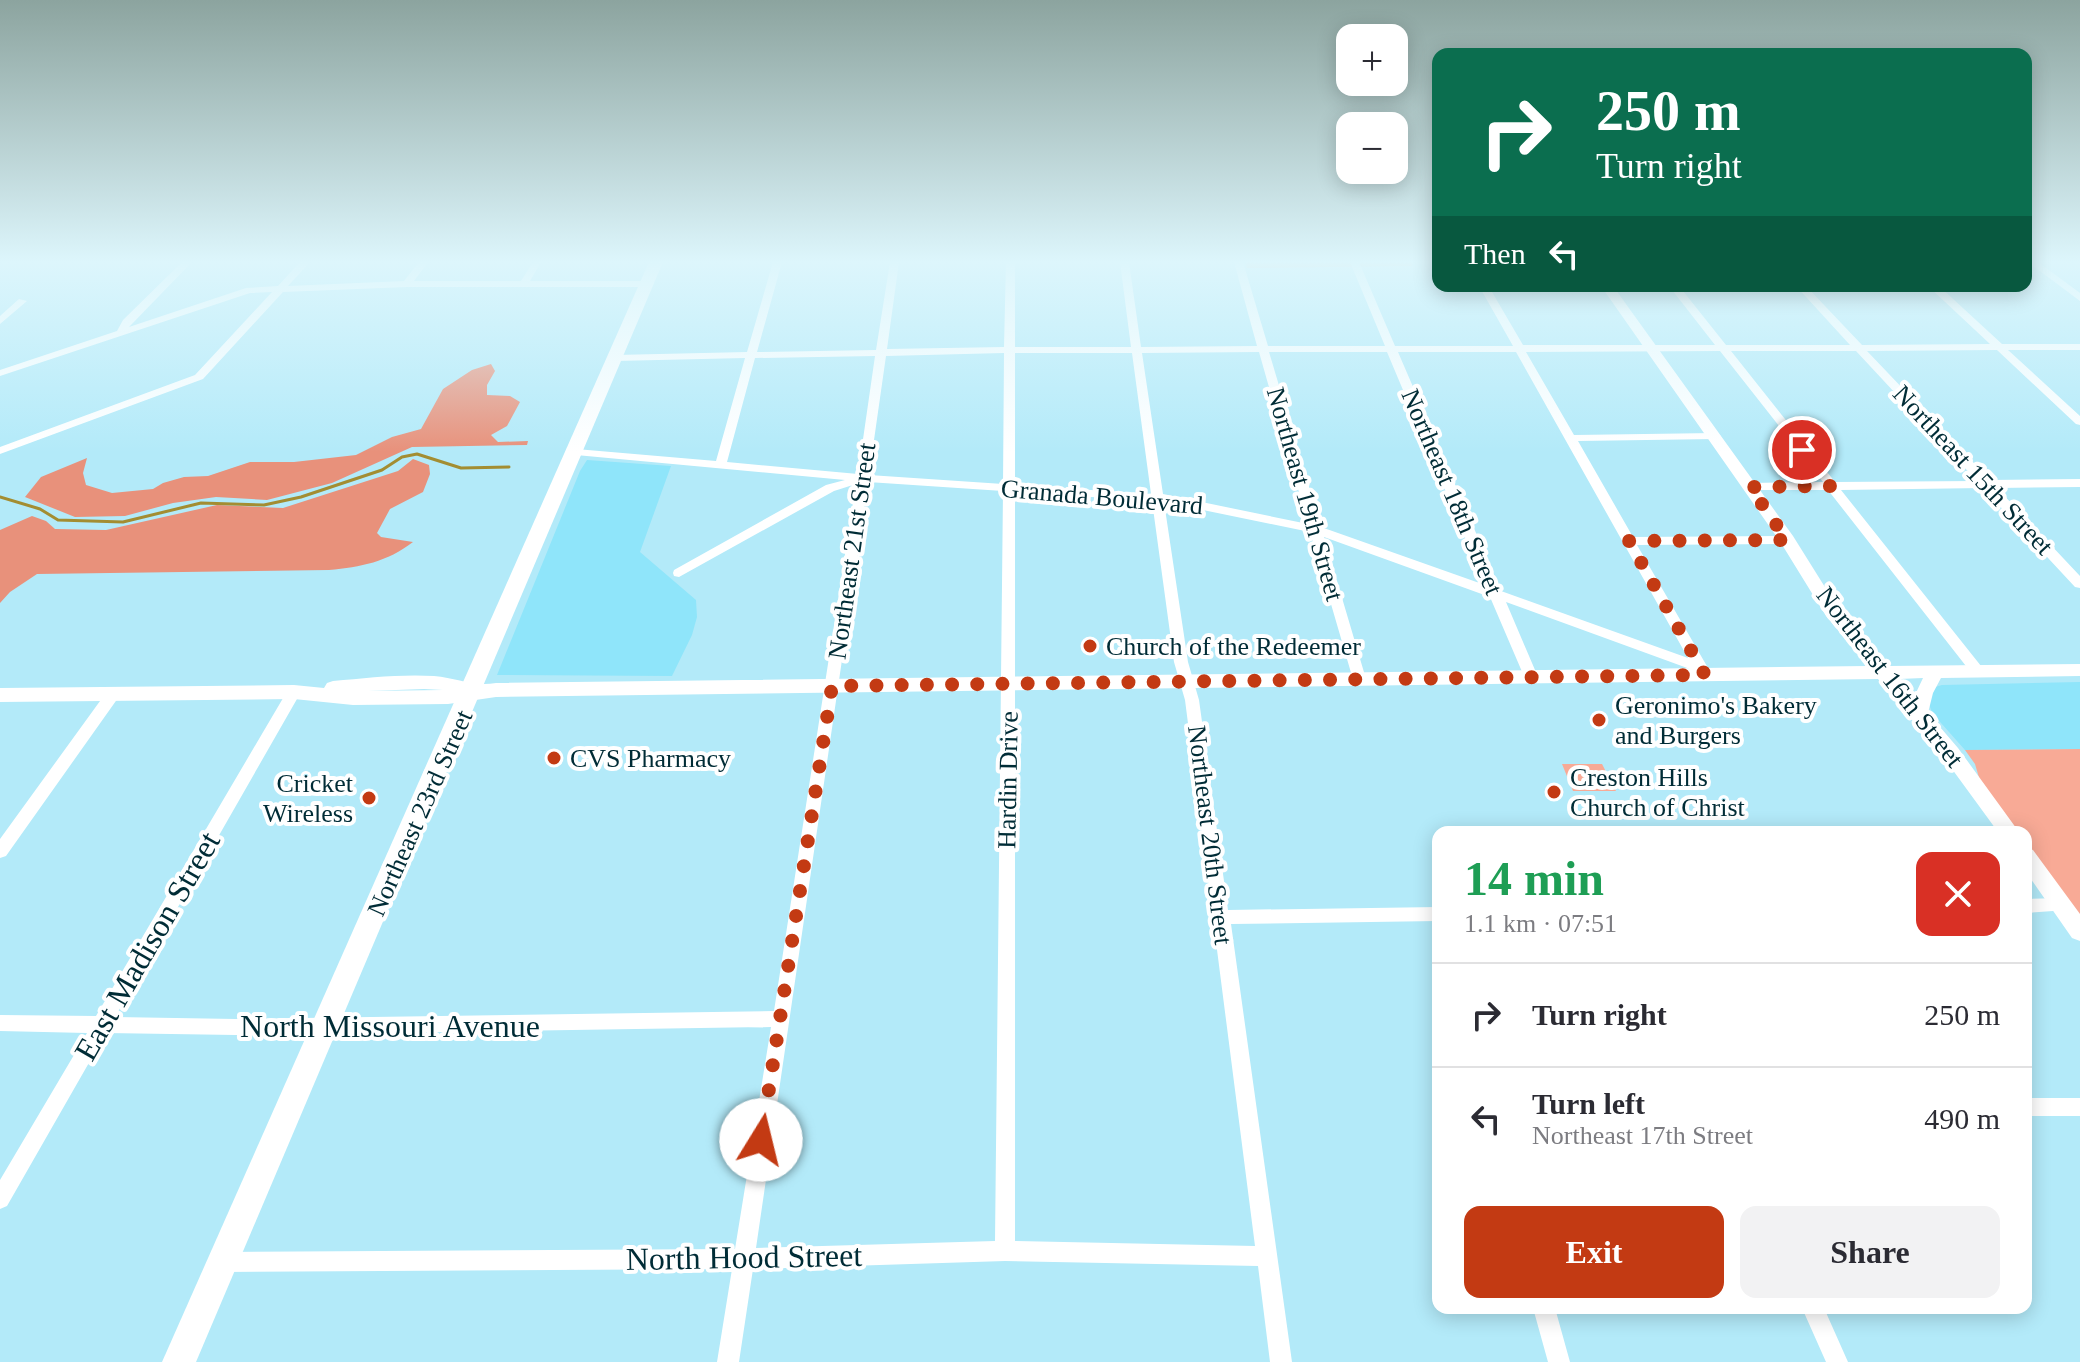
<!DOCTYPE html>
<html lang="en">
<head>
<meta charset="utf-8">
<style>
	body { margin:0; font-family:"Times New Roman",serif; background:#f2f2f3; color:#2b2b33; height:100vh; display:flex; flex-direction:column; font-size:30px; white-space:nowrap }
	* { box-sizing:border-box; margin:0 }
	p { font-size:26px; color:#7c7c81 }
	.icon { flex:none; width:44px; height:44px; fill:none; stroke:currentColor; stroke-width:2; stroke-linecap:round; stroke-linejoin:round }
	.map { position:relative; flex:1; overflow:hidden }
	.details { position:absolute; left:1432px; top:826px; width:600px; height:488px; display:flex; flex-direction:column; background:#fff; border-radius:16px; box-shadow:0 4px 20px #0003 }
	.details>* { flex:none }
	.banner { position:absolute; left:1432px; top:48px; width:600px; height:244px; border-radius:16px; box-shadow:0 4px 20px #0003; background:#0b6e4f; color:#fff; overflow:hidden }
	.buttons { position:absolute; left:1336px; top:24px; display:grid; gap:16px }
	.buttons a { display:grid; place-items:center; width:72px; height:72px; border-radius:16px; background:#fff; box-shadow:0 4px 20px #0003; font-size:40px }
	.pin { position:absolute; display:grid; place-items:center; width:68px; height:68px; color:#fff; margin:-34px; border:4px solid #fff; border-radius:50%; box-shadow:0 2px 8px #0007 }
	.me { position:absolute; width:88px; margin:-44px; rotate:9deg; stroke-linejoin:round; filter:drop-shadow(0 0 6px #0008) }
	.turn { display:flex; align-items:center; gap:28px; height:168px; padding:0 32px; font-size:36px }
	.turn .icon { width:104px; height:104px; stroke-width:2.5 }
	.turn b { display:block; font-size:56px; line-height:68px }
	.then { display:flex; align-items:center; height:76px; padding:0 32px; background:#0003; gap:16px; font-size:30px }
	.round { display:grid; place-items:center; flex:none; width:84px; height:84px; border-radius:16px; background:#f2f2f3 }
	.summary { display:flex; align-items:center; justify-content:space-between; height:136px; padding:0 32px }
	h1 { font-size:48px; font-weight:700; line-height:60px; color:#1e9e55 }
	.primary-button { display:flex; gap:16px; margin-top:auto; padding:16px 32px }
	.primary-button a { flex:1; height:92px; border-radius:16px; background:#c33a13; color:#fff; font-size:32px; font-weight:700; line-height:92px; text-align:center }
	.primary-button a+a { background:#f2f2f3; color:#2b2b33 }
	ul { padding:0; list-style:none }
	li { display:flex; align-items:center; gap:24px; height:104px; padding:0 32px; border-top:2px solid #e1e1e2 }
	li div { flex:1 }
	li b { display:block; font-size:30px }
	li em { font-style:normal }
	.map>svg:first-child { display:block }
</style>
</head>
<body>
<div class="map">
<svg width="2080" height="1362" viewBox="0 0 2080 1362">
	<rect width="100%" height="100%" fill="#b3eaf9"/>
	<path fill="#8fe5fa" d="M587 460 671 466 640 552 696 600 697 617 692 635 672 676 497 675 580 471Z
		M2080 682V749L1965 750 1933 714 1927 700 1935 687 1942 685Z"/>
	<path fill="#f8aa96" d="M1245 262H1411L1413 266 1247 268Z
		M2080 749V920L2026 845V832H2017L1980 781 1975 764 1965 750Z
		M1562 764H1602L1616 791H1573Z"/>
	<path fill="#e8917b" d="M491 364 495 371 487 385V395L510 396 520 402 507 426 491 435 498 442 528 441 527 445 412 447 332 483 267 500 216 497 173 503 125 516 75 517 25 497 41 477 87 458 83 473 86 485 112 493 153 489 163 483 184 477 208 476 250 462H294L356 455 392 437 421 429 443 389 472 370Z
		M413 459 429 465 430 474 423 492 390 509 377 533 381 537 413 542C387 562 361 567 329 570L37 574 10 592 0 603V530L32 516 46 521 55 529 106 530 217 505 283 508 398 471Z"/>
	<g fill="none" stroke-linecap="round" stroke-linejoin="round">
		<path stroke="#a38d32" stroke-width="3" d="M0 497 40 509 58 520 123 522 201 503 264 505 301 497 382 470 402 457 417 454 461 468 509 467"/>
		<path fill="#fff" fill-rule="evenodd" d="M182 262H192L129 327 246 288 278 286 300 262H310L288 286 404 281 419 262H428L414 281H521L533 262H541L530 281H647L652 284 647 287H407L283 292 203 379 0 454V447L195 375 272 292 250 293 0 376V370L117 331 123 320Z
			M773 262H782L757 352 876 350 890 262H899L887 349 1004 347 1006 262H1015V347H1131L1120 262H1129L1141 347 1257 346 1234 262H1243L1268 346H1385L1350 262H1359L1395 346H1513L1479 286 1613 287 1608 290 1492 292 1523 345H1715L1669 286H1679L1726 345H1850L1796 286H1806L1862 345 1990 344 1928 286H1939L2002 344H2080V350H2008L2080 416V425L2076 424 1997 350 1867 351 1990 480 2080 479V487L1997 488 2080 576V588L2075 587 1983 488 1841 490 1985 671 1978 676 1973 675 1828 490H1746L1744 487 1750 483 1823 482 1720 351 1526 352 1574 435 1715 433 1721 436 1715 439 1578 441 1633 537 1787 536 1793 540 1787 544 1637 545 1708 668 1701 673 1506 602 1538 677 1531 682 1526 681 1490 597 1324 537 1366 679 1364 683H1354L1310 532 1164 502 1188 662 1199 700 1228 910 1438 907V921L1231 924 1292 1362H1270L1258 1266 1005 1261 753 1269 739 1362H717L732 1269 223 1272 216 1269 213 1262 216 1255 223 1252 735 1249 771 1027 236 1035 106 1033 7 1206 0 1209V1180L87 1033 0 1031V1015L96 1016 289 688 294 687 301 692 115 1017 236 1019 774 1011 856 484 834 491 679 577 674 576 673 573 674 570 826 485 845 480 576 455 570 452 576 449 716 461 745 358 615 361 610 358 615 355 747 352ZM1731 351H1856L1977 481 1835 482ZM1259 352 1308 524 1163 494 1142 353ZM1269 352H1387L1485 585 1321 527ZM1398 352H1516L1688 658 1501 591ZM1004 353 1003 484 869 475 886 356ZM1015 353H1132L1151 494 1015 485ZM875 356 858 474 727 462 755 358ZM868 482 1003 491 995 1241 756 1248ZM1015 492 1152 501 1174 662 1185 700 1255 1246 1015 1241Z
			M2028 262H2038L2080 293V301Z
			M19 299 27 301 0 324V316Z
			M113 689 120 694 118 698 6 856 0 858V839L108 690Z
			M2061 898 2067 900 2069 905 2067 910 2026 913V899Z
			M2026 1098H2080V1116H2026Z
			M1533 1308H1555L1570 1362H1548Z
			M1802 1308H1824L1848 1362H1826Z"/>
		<path fill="#fff" fill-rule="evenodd" d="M1601 286H1613L1793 536 1838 608 1888 666 2080 664V676L1941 678 1933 693 1928 713 1958 748 2019 832H1998L1944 758 1878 679 496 697 448 704 353 705 294 699 0 702V688L294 685 324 688 327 683 333 681C367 678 400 674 434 676 457 678 473 687 496 683L1868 666 1826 616 1781 543ZM1923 678 1914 697 1899 679ZM424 689 443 690 368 691Z
			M2026 847 2033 850 2080 914V941L2072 938 2026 872Z"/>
		<path fill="#fff" fill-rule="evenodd" d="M649 262H663L196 1362H162Z"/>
	</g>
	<linearGradient id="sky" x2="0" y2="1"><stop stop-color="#8ca49f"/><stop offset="0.58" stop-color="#ddf6fc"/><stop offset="1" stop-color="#ddf6fc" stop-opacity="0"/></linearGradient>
	<rect width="2080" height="452" fill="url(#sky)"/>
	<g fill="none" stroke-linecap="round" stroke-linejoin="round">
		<path stroke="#c33a13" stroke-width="14" stroke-dasharray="0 25.2" d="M761 1140 832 686 1705 675 1629 541 1787 540 1750 487 1832 486 1802 450"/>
	</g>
	<g fill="#c33a13" stroke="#fff" stroke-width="3">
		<circle cx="1090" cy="646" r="8"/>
		<circle cx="1599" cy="720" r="8"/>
		<circle cx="554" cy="758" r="8"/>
		<circle cx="1554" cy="792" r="8"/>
		<circle cx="369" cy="798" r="8"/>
	</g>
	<g text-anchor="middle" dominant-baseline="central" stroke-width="8" stroke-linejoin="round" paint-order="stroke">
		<g font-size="26" fill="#002c36" stroke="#fff">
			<text transform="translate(1973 470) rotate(47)">Northeast 15th Street</text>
			<text transform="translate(1452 492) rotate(67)">Northeast 18th Street</text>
			<text transform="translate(1305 494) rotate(74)">Northeast 19th Street</text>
			<text transform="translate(1102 497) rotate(5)">Granada Boulevard</text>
			<text transform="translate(852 551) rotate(-82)">Northeast 21st Street</text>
			<text transform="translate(1890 677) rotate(52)">Northeast 16th Street</text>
			<text transform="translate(1008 780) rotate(-89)">Hardin Drive</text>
			<text transform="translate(420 813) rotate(-66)">Northeast 23rd Street</text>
			<text transform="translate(1210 835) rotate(83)">Northeast 20th Street</text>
		</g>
		<g font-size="26" fill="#002c36" stroke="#fff" text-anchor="start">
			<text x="1106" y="646">Church of the Redeemer</text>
			<text x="1615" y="705">Geronimo's Bakery<tspan x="1615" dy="30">and Burgers</tspan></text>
			<text x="570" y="758">CVS Pharmacy</text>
			<text x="1570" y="777">Creston Hills<tspan x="1570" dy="30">Church of Christ</tspan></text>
			<text x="353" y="783" text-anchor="end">Cricket<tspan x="353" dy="30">Wireless</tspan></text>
		</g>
		<g font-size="32" fill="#002c36" stroke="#fff">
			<text transform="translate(147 946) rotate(-60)">East Madison Street</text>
			<text x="390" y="1026">North Missouri Avenue</text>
			<text transform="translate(744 1257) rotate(-1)">North Hood Street</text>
		</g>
	</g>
</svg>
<div class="buttons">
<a>+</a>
<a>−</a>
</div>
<div class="pin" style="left:1802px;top:450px;background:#d93025"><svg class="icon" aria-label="arrive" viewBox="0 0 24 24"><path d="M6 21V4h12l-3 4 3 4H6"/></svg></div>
<svg class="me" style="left:761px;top:1140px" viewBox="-20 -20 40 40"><circle r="19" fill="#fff"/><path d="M0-13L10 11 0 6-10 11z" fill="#c33a13"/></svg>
<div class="banner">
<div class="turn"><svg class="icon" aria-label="right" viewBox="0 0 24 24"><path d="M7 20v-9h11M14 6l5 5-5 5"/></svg><div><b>250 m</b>Turn right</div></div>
<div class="then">Then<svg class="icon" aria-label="left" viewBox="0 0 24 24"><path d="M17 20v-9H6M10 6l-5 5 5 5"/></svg></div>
</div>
<section class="details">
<div class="summary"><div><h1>14 min</h1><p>1.1 km · 07:51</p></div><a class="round" style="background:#d93025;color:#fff"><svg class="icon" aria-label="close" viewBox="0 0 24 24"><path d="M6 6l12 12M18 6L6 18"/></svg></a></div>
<ul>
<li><svg class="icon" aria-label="right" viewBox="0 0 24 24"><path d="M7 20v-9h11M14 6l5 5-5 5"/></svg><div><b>Turn right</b></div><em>250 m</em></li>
<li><svg class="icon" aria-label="left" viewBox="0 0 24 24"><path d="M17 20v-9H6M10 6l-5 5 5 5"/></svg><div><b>Turn left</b><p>Northeast 17th Street</p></div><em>490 m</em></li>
</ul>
<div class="primary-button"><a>Exit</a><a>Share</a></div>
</section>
</div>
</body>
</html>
